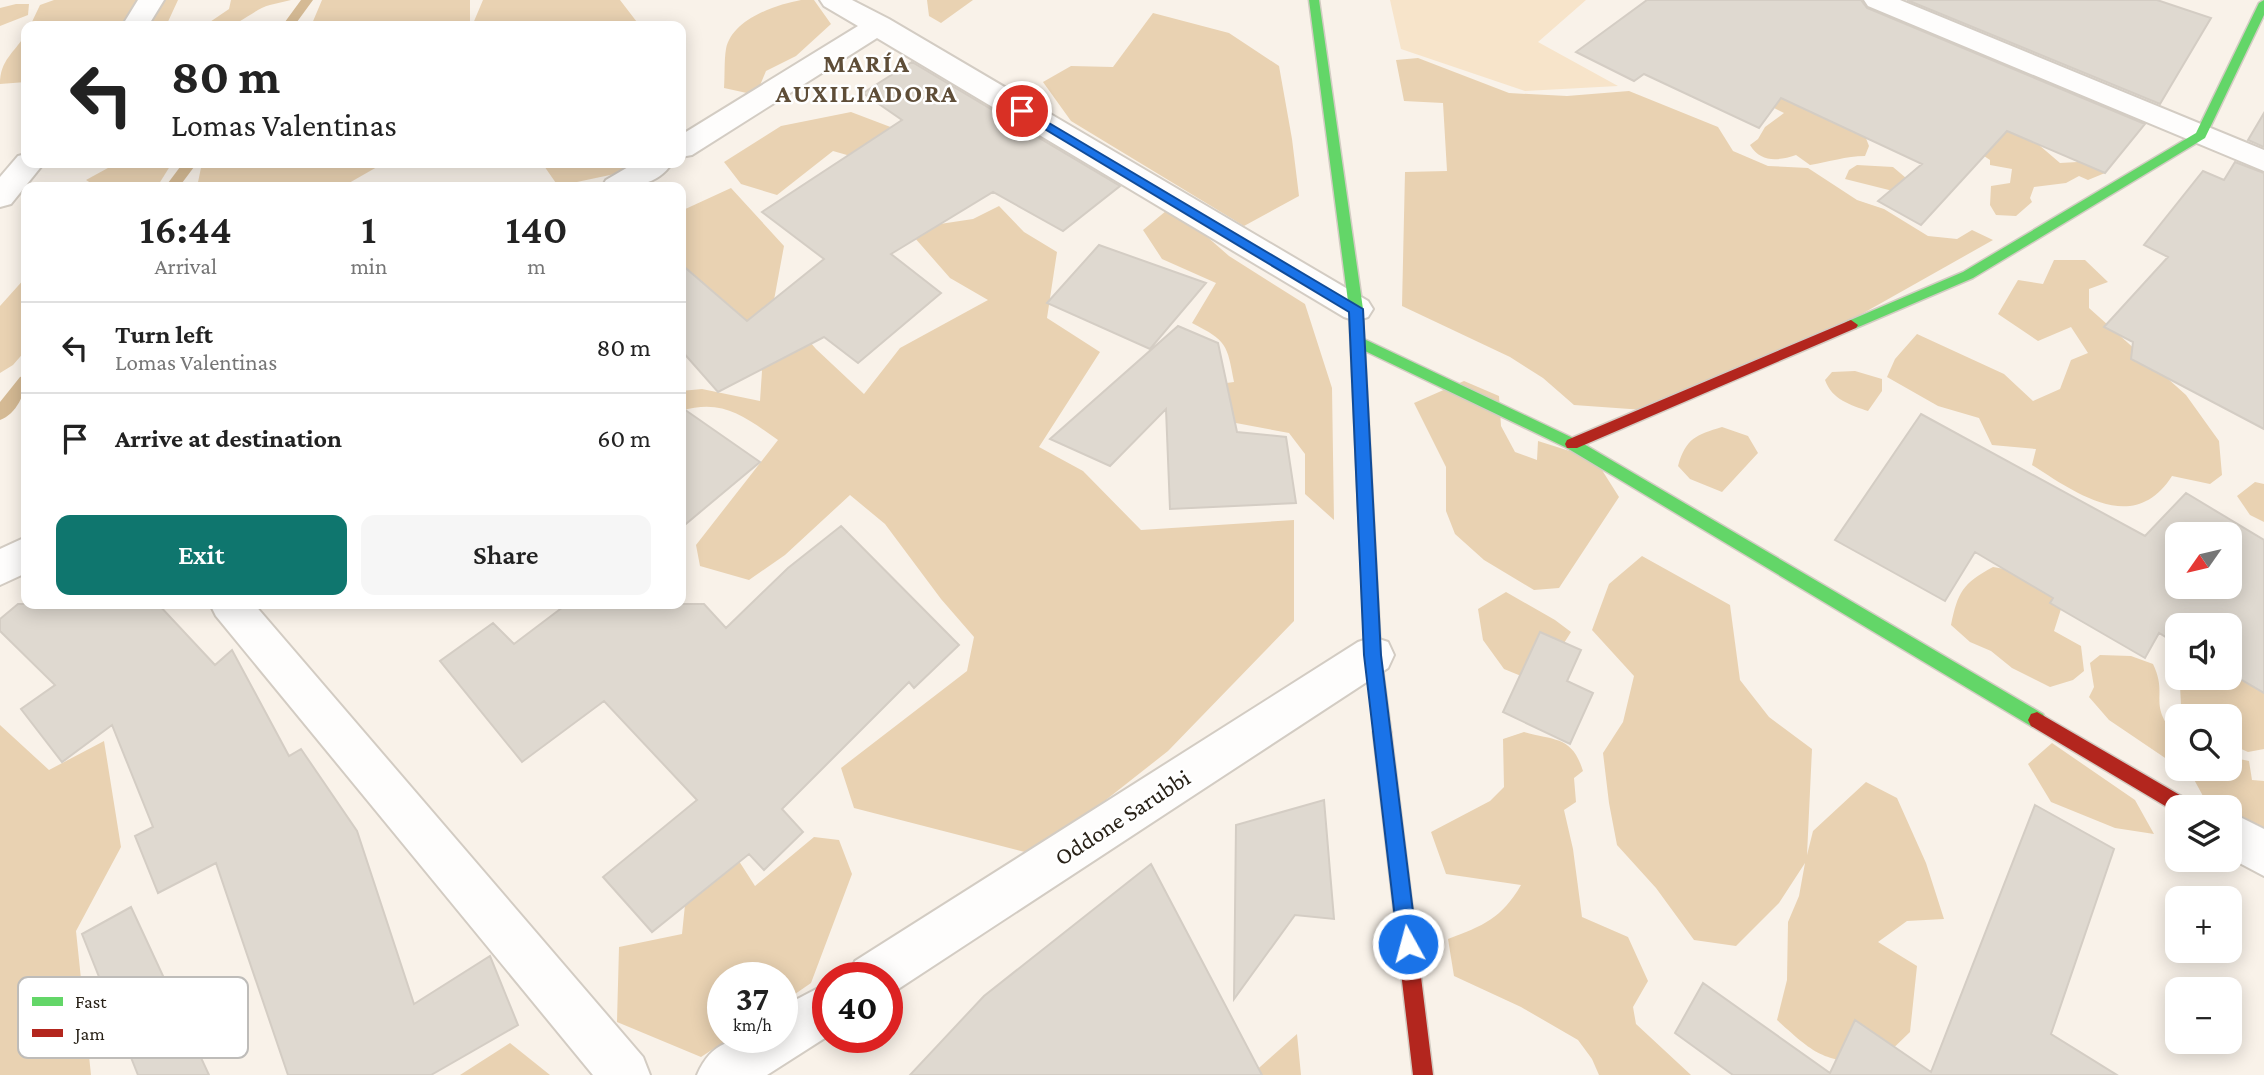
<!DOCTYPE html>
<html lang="en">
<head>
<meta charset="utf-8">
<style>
	body { margin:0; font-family:"Crimson Pro",serif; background:#f6f6f6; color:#222; height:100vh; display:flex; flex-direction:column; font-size:26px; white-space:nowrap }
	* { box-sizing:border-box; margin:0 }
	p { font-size:23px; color:#767676 }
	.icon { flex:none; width:38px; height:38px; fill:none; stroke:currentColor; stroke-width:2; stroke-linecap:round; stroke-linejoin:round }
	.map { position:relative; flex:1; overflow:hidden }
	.sheet { position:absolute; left:21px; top:182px; width:665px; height:427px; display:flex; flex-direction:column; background:#fff; border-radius:14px; box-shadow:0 4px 18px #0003 }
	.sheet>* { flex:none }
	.hud { position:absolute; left:21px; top:21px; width:665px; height:147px; border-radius:14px; box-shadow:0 4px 18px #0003; background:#fff; color:#222; overflow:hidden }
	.needle { width:46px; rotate:236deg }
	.controls { position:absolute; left:2165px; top:522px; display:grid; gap:14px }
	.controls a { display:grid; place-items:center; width:77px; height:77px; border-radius:14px; background:#fff; box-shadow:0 4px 18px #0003; font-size:35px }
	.speed { position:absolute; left:707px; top:962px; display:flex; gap:14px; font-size:35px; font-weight:700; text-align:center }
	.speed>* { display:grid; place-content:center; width:91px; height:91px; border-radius:50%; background:#fff; box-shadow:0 4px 18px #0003; line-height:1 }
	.speed small { font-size:18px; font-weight:400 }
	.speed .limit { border:10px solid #d22; background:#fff; color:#111 }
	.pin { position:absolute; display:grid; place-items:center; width:60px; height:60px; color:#fff; margin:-30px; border:4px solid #fff; border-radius:50%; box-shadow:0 2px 7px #0007 }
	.me { position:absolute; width:77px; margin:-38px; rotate:353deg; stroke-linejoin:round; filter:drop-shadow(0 0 5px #0008) }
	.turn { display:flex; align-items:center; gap:24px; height:147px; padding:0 35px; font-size:32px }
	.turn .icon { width:91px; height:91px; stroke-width:2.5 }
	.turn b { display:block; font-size:49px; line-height:60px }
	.eta { display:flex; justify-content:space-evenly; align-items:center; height:119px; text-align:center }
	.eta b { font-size:42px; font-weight:600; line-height:49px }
	.button { display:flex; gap:14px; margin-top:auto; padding:14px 35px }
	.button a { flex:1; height:80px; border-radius:14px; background:#0f766e; color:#fff; font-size:28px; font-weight:600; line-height:80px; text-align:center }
	.button a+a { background:#f6f6f6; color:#222 }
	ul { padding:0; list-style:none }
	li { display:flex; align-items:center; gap:21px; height:91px; padding:0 35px; border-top:2px solid #e0e0e0 }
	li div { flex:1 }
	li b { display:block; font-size:26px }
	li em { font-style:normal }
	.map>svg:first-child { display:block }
</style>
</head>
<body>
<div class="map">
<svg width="2264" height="1075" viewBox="0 0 2264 1075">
	<rect width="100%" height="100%" fill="#f9f2e9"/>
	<path fill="#f7e4ca" d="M1390 0H1586L1538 42 1618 86 1525 91 1401 49Z"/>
	<path fill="#e9d2b2" d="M54 0H178L166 26H30L40 5Z
		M231 0H291C280 3 268 4 258 10 242 19 228 33 207 24L229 9Z
		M322 0H470V26H311Z
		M483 0H620L640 26H472Z
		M801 0H814L831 24 796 56 766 71 756 95 724 88C725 75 724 61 726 49 732 19 775 5 801 0Z
		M927 0H973L941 23 929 16Z
		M16 4H29L28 15 0 26V8Z
		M1153 13 1229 33 1279 66 1292 139 1299 196 1244 226 1071 121 1043 82 1071 66 1113 67Z
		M26 34V82L0 84C0 60 14 53 26 34Z
		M1418 58 1509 93 1567 96 1629 91 1718 127 1733 151 1768 166 1808 168 1857 200 1884 209 1928 236 1957 239 1972 230 1993 240 1805 346 1644 410 1574 405 1543 378 1510 357 1402 306 1405 172 1447 171 1443 103 1404 101 1396 60Z
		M1767 91 1848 92 1869 146 1865 156C1846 156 1829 162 1810 165L1796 155C1778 161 1761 163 1750 145L1758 139 1765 127 1784 113 1762 102Z
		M851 112 930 142 896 169 833 151 777 195 741 184 724 162 781 126Z
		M1948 116 2025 133 2060 163 2095 161 2105 173 2088 180 2079 176 2066 183 2034 187 2030 198 2032 202 2016 216 1996 215 1990 205 1991 186 2010 183 2012 169 1990 165V160L1984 156 1993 146Z
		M117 163H172L157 187H97L86 180Z
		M202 163H384L342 187H197Z
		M542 163H628L629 171 558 186Z
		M1857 165 1893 167 1906 178 1905 194 1845 179 1849 170Z
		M731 188 784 246 774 300 816 349 864 394 900 348 988 300 950 278 907 229 973 219 999 206 1024 232 1057 252 1047 318 1100 352 1039 447 1083 471 1141 530 1294 520V621L1168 751 1036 855 854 808 841 768 967 671 974 637 941 599 885 524 850 495 785 555 749 580 700 566 696 545 778 440C745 417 723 398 681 411V391L702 389 760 401 762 371 723 325 681 266V211Z
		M1172 206 1229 256 1305 304 1332 388 1334 520 1305 494V454L1289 433 1177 412 1166 391 1234 382C1227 344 1227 341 1192 323L1216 283 1162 259 1143 230Z
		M2054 260H2085L2108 282 2089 289V308L2186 395 2219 441 2222 475 2210 484 2172 476C2134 536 2076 493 2032 465L2036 449 1992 445 1979 418 1938 406 1887 377 1895 359 1917 334 2004 374 2033 401 2060 389 2071 360 2088 353 2071 327 2038 341 1998 314 2018 280 2043 284Z
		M26 277V350L13 365 0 373V306Z
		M1855 371 1882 379V391L1868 411C1851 405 1832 400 1825 380L1832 372Z
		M1464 381 1499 396 1501 426 1515 452 1537 460 1538 441 1595 459 1619 497 1559 588 1534 590 1484 560 1455 534 1446 511V467L1414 403Z
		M1722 427 1748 436 1758 453 1722 492 1690 479 1678 466C1686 438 1696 435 1722 427Z
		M2255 482 2264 484V522L2250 515 2237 496Z
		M1642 556 1730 605 1740 680 1769 717 1812 749 1807 855 1813 831 1866 782 1897 798 1926 863 1944 919 1907 921 1878 942 1917 966 1910 1032 1878 1063C1823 1061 1818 1057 1777 1020L1787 980 1788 922 1799 896 1805 863 1779 903 1736 946 1694 940 1656 888 1617 845 1609 803 1603 753 1623 722 1634 676 1592 630 1609 584Z
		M1993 567 2022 572 2051 583 2061 609 2054 631 2081 646 2084 671 2073 680 2050 687 2012 668 1991 651 1970 642 1951 625C1958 592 1962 584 1993 567Z
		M1506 592 1555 620 1571 632 1547 670 1526 678 1504 669 1483 640 1478 609Z
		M2100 655 2131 656 2153 664C2169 697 2146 703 2177 737V766L2109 720 2089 697 2094 687 2090 663Z
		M2233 663 2264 674V749L2248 752 2230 744V716H2188L2181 705 2180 686 2190 677H2230V664Z
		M0 725 49 770 104 741 121 847 76 931 91 1075H0Z
		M1524 732C1556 741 1572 736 1583 771L1574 778 1576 802 1564 810 1573 849 1582 917 1628 937 1648 981 1633 1007 1636 1024 1691 1075H1599L1592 1059 1578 1040 1521 1007 1454 976 1448 939C1483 926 1502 918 1521 885L1446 874 1431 832 1490 801 1504 787 1503 739Z
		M2052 743 2135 800 2154 834 2115 828 2051 802 2028 764Z
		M2230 757 2249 761 2252 780 2264 781V828L2230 820V807H2209L2191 774 2182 768H2230Z
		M814 837 839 840 852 874 811 983 782 1003V978H723V1038H730L701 1057 617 1022 619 947 682 934 689 866 737 858 755 886Z
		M1297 1034 1301 1075H1251Z
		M510 1043 550 1075H460Z"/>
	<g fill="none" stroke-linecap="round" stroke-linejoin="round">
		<path fill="#d5ba94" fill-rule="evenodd" d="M301 0H313L294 26H282Z
			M183 163H197L179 187H165Z
			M26 375C27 391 17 414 0 420V402L20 377Z"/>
	</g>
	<path fill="#dfd9d0" stroke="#d4cdc4" stroke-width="2" fill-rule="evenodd" d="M1647 0H1861L1867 8 2145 124 2105 173 2007 131 1921 225 1878 201 1922 164 1781 98 1759 128 1644 74 1634 81 1576 52Z
		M1907 0H2157L2211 18 2160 104Z
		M912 62 1120 186 1063 231 993 192 891 254 941 293 858 363 824 337 718 392 681 350V264L747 321 824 259 762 212 902 120 863 93Z
		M2264 113V147L2248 140Z
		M2235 162 2264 173V429L2131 359 2133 342 2104 327 2168 257 2144 245 2203 171 2224 180Z
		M1099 245 1206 283 1150 349 1047 303Z
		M1178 326 1218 343 1237 432 1286 437 1296 503 1170 509 1166 409 1110 466 1050 439Z
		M681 407 760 462 681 528Z
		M1921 414 2145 536 2186 493 2264 540V693L2230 673V625H2177V644L2159 633 2145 658 2050 603 2053 598 1975 552 1945 601 1835 540ZM2177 534H2230V586H2177Z
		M841 526 959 645 914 688 909 682 782 809 803 832 764 870 749 854 652 932 603 877 697 800 604 701 522 762 440 661 493 623 514 644 567 604H704L726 628 788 568Z
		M18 604H158L215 665 232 650 289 756 301 749 357 831 414 1004 490 956 518 1025 431 1075H288L216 863 158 893 135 836 153 827 112 725 62 762 21 709 55 685 0 631V619Z
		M1540 632 1581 650 1567 681 1593 693 1570 744 1503 712Z
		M1324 800 1334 919 1295 915 1234 999 1236 825Z
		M2035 805 2114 849 2051 1034 2117 1075H1733L1675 1033 1703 983 1830 1073 1855 1020 1931 1072Z
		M1151 864 1262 1075H910L984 996Z
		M131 907 209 1075H138L82 934Z"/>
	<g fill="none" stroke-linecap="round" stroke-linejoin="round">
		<g stroke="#d3ccc3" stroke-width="4">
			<path id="street" d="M138 0H164L148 26H122Z
				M820 0H852L889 19 1368 301 1373 309 1368 317 1356 321 1344 317 877 38 692 155 681 157V135L858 26 824 6Z
				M1864 0H1900L2264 150V171L1868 6Z
				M26 154V163H44L11 204 0 207V177L18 156Z
				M635 163H672C656 188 628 187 602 187L606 180Z
				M26 537V573L0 585V549Z
				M210 604H254L643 1057 650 1075H593L216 616Z
				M1373 637 1388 642 1394 655 1388 668 889 995 887 978H848L855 961 1358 642Z
				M2230 812 2264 829V876L2230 858Z
				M828 983V1036L767 1075H697C714 1034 744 1038 782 1038V1007Z"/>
		</g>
		<g stroke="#d3ccc3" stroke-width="3">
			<path id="fast" d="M1309 0H1319L1363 309 1364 339 1577 440 2043 714 2046 720 2043 726 2037 728 2031 726 1567 448 1365 351 1381 655 1391 732 1388 738 1382 740 1376 738 1365 655 1349 309Z
				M2264 0V15L2205 138 1973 278 1856 328H1846L1844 325 1846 322 1963 272 2196 133 2259 3Z"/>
		</g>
		<g stroke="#d3ccc3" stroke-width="3">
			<path id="jam" d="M1851 320 1858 325 1856 328 1577 448H1567L1565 444 1567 440Z
				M2037 712 2190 801 2193 807H2177V813L2031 726 2028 720 2031 714Z
				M1382 724 1388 726 1391 732 1433 1075H1413L1373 732 1376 726Z"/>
		</g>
		<use href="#street" fill="#fefdfc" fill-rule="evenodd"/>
		<use href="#fast" fill="#63d668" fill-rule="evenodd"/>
		<use href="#jam" fill="#b3261e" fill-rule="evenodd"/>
	</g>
	<path fill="#1a73e8" stroke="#114b97" stroke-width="2" d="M1022 107 1363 309 1381 655 1417 944 1414 951 1408 954 1401 951 1398 944 1364 655 1349 312 1018 113V108Z"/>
	<g text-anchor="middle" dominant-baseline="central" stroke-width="5" stroke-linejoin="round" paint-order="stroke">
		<g font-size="24" fill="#282117" stroke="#fff">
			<text transform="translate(1122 817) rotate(-33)">Oddone Sarubbi</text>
		</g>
		<g font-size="26" font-weight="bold" letter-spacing="2" fill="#5e4d37" stroke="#fff">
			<text x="867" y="63">MARÍA<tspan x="867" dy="30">AUXILIADORA</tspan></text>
		</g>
	</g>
	<rect x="18" y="977" width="230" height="81" rx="10" fill="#fff" stroke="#bebcb9" stroke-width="2"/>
	<rect x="32" y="997" width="31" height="9" fill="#63d668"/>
	<rect x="32" y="1029" width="31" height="8" fill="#b3261e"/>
	<g font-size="19" fill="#282117">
		<text x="75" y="1008">Fast</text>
		<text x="75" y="1040">Jam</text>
	</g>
</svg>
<div class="controls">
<a><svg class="needle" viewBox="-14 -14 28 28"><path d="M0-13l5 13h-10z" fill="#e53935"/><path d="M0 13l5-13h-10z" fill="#767676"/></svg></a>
<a><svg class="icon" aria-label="sound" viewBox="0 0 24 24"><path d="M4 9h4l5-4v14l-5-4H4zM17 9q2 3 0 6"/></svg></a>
<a><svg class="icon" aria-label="search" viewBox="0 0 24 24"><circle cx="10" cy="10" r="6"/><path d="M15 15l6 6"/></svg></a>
<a><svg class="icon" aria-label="layers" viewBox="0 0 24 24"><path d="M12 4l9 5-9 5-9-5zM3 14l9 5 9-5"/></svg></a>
<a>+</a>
<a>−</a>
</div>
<div class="speed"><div>37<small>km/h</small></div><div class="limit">40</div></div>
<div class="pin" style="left:1022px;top:111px;background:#d93025"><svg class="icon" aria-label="arrive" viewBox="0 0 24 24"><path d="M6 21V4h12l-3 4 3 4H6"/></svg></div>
<svg class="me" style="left:1408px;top:944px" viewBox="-20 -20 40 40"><circle r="17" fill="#1a73e8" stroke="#fff" stroke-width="3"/><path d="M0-11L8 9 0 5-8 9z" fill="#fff"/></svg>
<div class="hud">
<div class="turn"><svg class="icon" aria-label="left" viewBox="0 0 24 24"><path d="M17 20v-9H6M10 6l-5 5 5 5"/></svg><div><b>80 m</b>Lomas Valentinas</div></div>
</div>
<section class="sheet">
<div class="eta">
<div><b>16:44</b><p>Arrival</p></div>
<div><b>1</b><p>min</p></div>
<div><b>140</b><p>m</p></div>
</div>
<ul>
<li><svg class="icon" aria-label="left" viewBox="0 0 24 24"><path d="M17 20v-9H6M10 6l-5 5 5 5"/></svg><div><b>Turn left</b><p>Lomas Valentinas</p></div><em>80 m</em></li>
<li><svg class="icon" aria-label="arrive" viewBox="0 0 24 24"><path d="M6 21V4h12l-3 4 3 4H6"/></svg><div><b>Arrive at destination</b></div><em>60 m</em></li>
</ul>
<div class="button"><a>Exit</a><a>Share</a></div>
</section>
</div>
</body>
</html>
